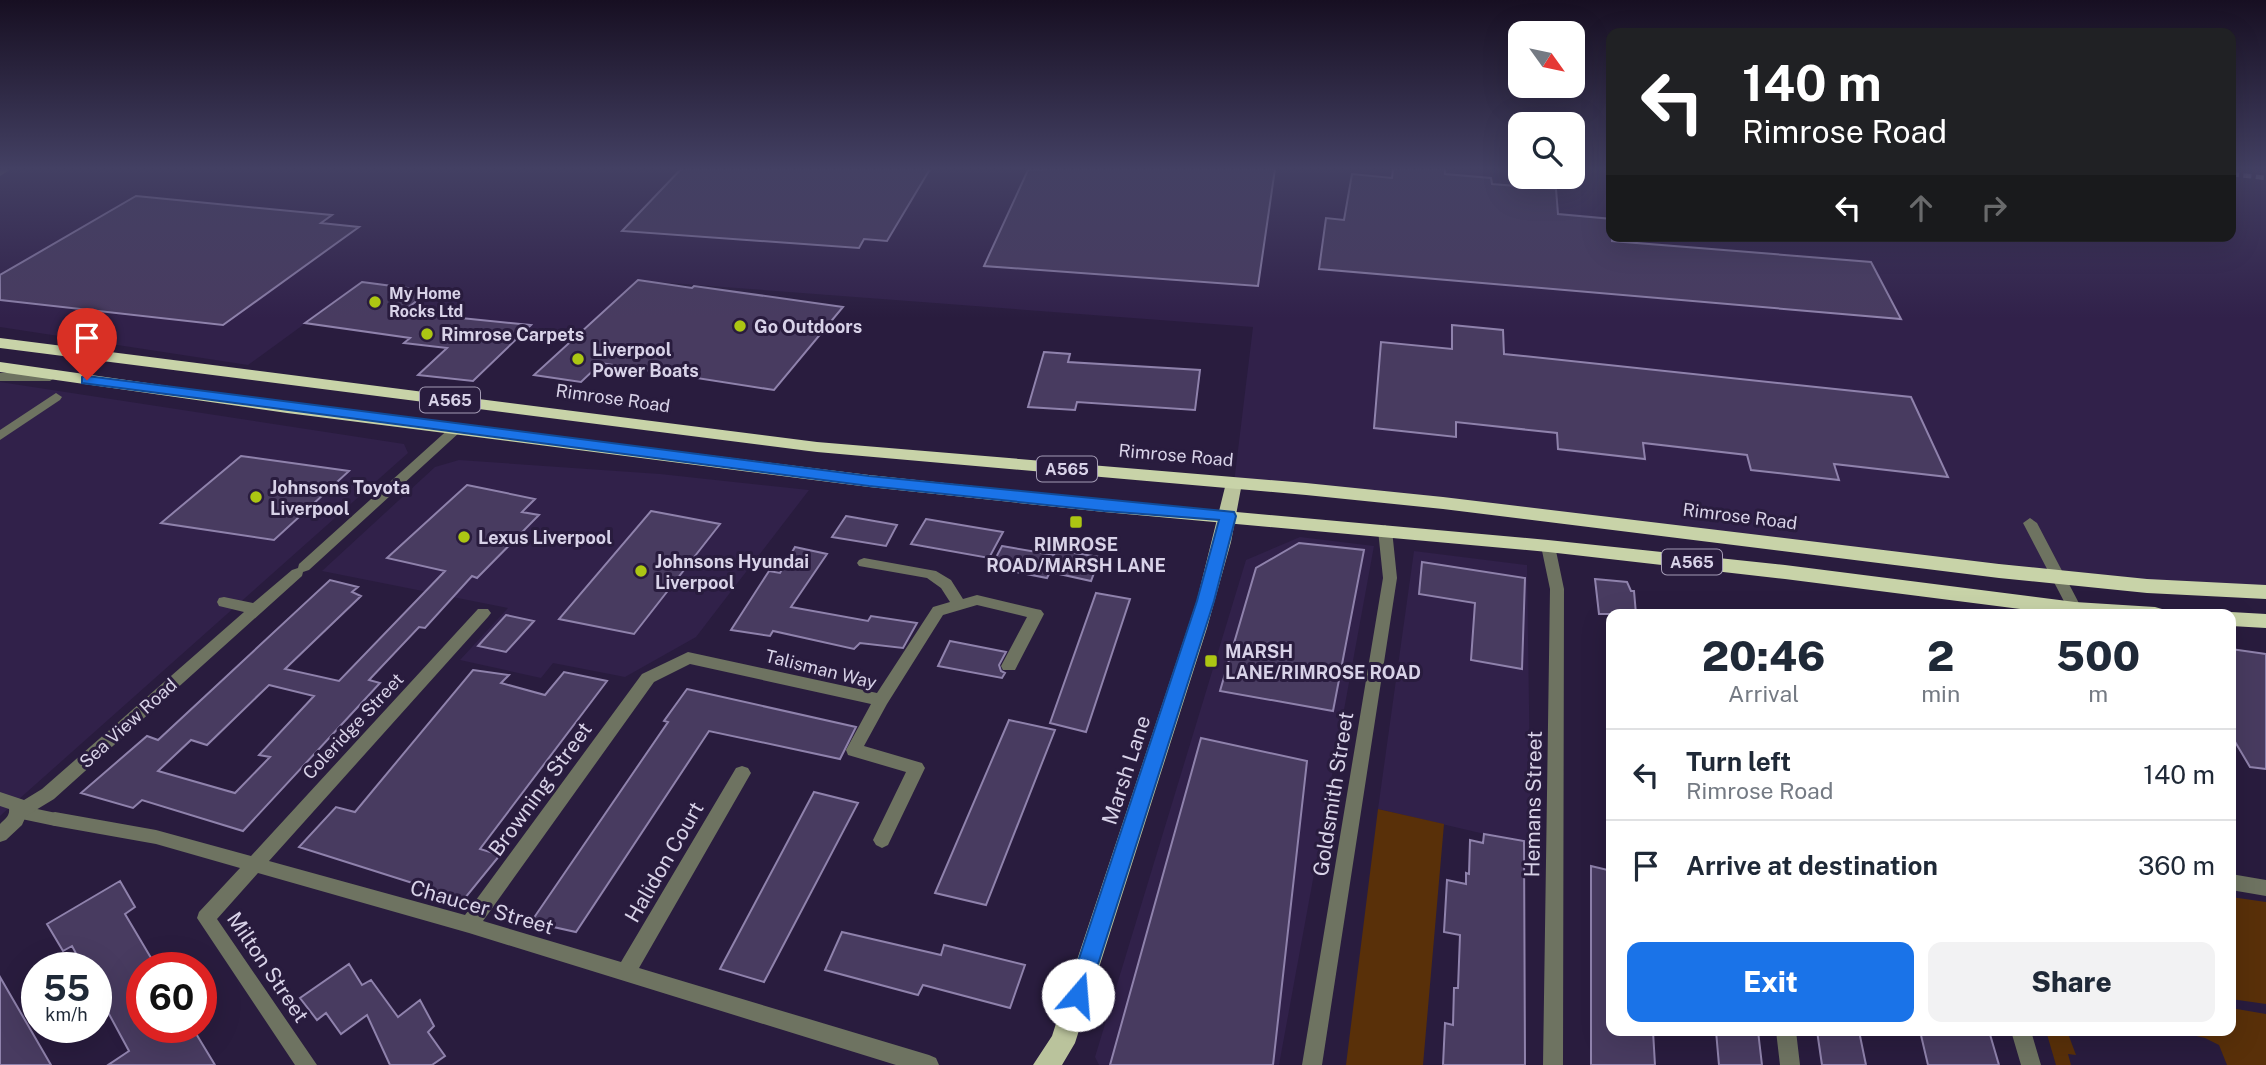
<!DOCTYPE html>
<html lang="en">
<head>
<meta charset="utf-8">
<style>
	body { margin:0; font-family:"Public Sans",sans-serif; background:#f2f2f3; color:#1f2937; height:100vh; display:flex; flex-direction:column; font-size:26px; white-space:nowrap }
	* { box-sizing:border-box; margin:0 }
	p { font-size:23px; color:#747a83 }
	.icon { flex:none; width:38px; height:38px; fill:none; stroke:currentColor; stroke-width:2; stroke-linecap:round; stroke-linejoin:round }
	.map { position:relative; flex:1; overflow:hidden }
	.panel { position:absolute; left:1606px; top:609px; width:630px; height:427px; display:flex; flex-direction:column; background:#fff; border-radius:14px; box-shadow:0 7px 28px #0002 }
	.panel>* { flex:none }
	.guide { position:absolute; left:1606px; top:28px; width:630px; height:214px; border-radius:14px; box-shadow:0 7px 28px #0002; background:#202124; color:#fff; overflow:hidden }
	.needle { width:46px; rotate:123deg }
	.controls { position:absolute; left:1508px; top:21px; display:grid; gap:14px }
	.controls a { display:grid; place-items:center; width:77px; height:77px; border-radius:14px; background:#fff; box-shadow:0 7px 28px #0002; font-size:35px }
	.speed { position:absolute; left:21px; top:952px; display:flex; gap:14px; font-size:35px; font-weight:700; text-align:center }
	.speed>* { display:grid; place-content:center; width:91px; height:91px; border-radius:50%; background:#fff; box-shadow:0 7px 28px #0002; line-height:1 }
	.speed small { font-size:18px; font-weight:400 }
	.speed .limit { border:10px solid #d22; background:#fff; color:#111 }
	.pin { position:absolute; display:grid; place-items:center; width:60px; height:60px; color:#fff; margin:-72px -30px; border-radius:50% 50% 50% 0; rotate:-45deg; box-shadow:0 0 7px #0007 }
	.pin .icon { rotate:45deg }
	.me { position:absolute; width:77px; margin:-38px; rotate:18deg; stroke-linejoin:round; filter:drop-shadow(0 0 5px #0008) }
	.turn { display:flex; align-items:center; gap:24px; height:147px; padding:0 21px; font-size:32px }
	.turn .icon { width:91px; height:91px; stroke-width:2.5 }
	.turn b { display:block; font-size:49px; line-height:60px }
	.lanes { display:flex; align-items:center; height:66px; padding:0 21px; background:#0003; justify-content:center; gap:35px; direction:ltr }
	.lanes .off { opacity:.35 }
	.eta { display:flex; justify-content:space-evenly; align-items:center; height:119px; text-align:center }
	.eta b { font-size:42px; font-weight:800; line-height:49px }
	.button { display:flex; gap:14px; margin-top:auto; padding:14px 21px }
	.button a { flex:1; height:80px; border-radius:14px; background:#1a73e8; color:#fff; font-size:28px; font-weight:800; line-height:80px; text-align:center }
	.button a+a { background:#f2f2f3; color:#1f2937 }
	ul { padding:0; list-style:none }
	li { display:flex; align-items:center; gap:21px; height:91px; padding:0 21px; border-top:2px solid #e0e1e3 }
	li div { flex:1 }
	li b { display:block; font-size:26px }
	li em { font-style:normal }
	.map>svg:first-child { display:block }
</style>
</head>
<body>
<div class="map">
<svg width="2266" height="1065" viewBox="0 0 2266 1065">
	<rect width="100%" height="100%" fill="#291c3e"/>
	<path fill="#31214a" d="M0 169H1521V177H1573V169H1612V236H2231V169H2266V592L1234 483 1253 327 643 281 576 336 402 312 429 291 362 282 248 365 0 327Z
		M0 382 404 444 408 453 0 816Z
		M459 460 660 474 809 490 696 637 625 677 553 663 541 678 460 660 508 608 322 571 435 467Z
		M1300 537 1374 546 1279 1065H1099L1095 1057 1246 560Z
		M1414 551 1527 565 1531 845 1378 809Z"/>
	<path fill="#593009" d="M1378 809 1444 824 1423 1065H1346Z
		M2231 897 2266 902V1004L2231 999Z
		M2231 1008 2266 1014V1065H2227L2219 1045 2205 1038 2175 1031H2231Z
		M2046 1031H2067L2076 1055 2068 1054 2071 1065H2056Z"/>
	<path fill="#483b60" stroke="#8f82ac" stroke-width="2" fill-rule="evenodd" d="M681 169H930L887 241 864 239 859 248 622 231Z
		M1046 169H1275L1258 286 984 266 1028 170Z
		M1393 169H1445V174L1491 178 1492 184 1556 189 1558 214 1612 219V241L1871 262 1901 319 1319 269 1326 218 1344 220 1352 174 1392 178Z
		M136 196 332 215 321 223 359 227 223 325 0 300V275Z
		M638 280 692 288 694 286 843 307 774 390 601 363 581 382 534 375Z
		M362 282 430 291 402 312 531 325 473 381 418 375 447 348 404 343 410 338 305 323Z
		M1452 325 1503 330 1504 354 1911 397 1948 477 1834 464 1839 480 1751 470 1747 455 1643 443 1645 459 1558 449 1557 433 1456 422V437L1374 428 1381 342 1452 349Z
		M1044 352 1070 354 1068 362 1200 370 1195 410 1077 402 1075 410 1028 407Z
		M241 456 349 471 274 540 161 523Z
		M467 485 535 499 522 512 539 515 477 578 472 576 425 628 419 627 369 680 380 683 243 831 142 800 133 808 81 793 147 736 158 740 330 580 358 587 352 592 361 596 285 669 339 681 445 571 387 558ZM269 685 314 696 259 755 270 757 235 793 158 771 191 740 207 745Z
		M651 511 720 524 634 634 559 619Z
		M846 516 897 525 886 546 832 537Z
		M926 519 967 526 1003 532 989 558 911 544Z
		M1299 543 1364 550 1333 711 1220 691 1256 568Z
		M1002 546 1054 555 1056 550 1100 557 1091 581 1050 572 1047 578 991 567Z
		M795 547 827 554 791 607 868 621 871 616 917 623 903 648 860 643 854 649 773 631 770 636 731 630 769 571 780 573Z
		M1422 562 1525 578 1522 669 1471 660 1475 603 1419 594Z
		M1595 579 1627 582 1631 591H1634L1636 614H1599Z
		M1096 593 1130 599 1086 732 1050 723Z
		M506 615 534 621 506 652 478 646Z
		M950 641 1006 652 999 665 1001 671 1005 673 1002 678 938 666Z
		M2231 649 2266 654V769L2250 767 2231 735Z
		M473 670 509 675 501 683 545 695 564 672 607 681 480 849 500 855 461 903 439 898 444 893 299 847 336 807 355 812Z
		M687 689 856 727 840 759 709 731 576 932 531 922 668 722 664 721Z
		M1009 720 1055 730 986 905 935 893Z
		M1201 738 1307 761 1273 1065H1110Z
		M814 792 858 803 764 982 720 969Z
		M1484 834 1524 841 1525 1065H1443L1445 1023 1453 1025 1454 988H1458L1460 935 1444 932 1447 880 1466 884V873L1469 874 1470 840 1483 843Z
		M1591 866 1612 871V1031H1653L1655 1065H1591Z
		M120 881 135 907 125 914 157 968H142V1027H192L215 1065H108L129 1051 96 990V968H84L72 946 63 951 47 924Z
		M842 932 941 955 944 945 1025 965 1010 1008 923 985 918 995 825 970Z
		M349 964 362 985 371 980 398 1017 420 1000 434 1026 428 1032 445 1056 432 1065H390L367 1015 341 1034 326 1013 317 1020 300 998Z
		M0 977 51 1065H0Z
		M1716 1031H1758L1762 1065H1719Z
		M1817 1031H1859L1866 1065H1822Z
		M1920 1031H1989L1999 1065H1928Z"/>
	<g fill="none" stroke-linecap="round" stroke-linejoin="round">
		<path fill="#6e7361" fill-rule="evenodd" d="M18 805 61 814 64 819 61 824 55 826 12 817 9 812 12 807Z"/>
		<path fill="#6e7361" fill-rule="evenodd" d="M0 169H11L0 176Z
			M0 373H50L56 377 50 381H0Z
			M56 393 62 397 60 400 0 440V430Z
			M456 425 462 429 460 432 309 570 303 572 302 576 54 799 26 816 22 825 6 840 0 842V824C5 819 10 816 9 809L0 806V792L24 800 42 789 244 612 219 606 217 602 219 598 224 597 253 603 292 570 298 568 299 564 452 426Z
			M2030 518 2037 523 2082 609 2080 613H2070L2068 609 2023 523Z
			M1385 525 1392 530 1397 578 1322 1065H1302L1383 578 1378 530Z
			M1548 541 1555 546 1564 589 1563 1065H1543L1550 589 1541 546Z
			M864 558 936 571 951 580 963 599 977 595 1036 609 1041 610 1044 614 1015 670H1003L1001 666 1027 617 977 605 943 615 887 704 864 746 922 763 925 768 888 845 882 848 876 845 873 840 906 772 848 755 846 750 871 704 690 664 654 682 483 921 621 962 736 768 742 766 748 768 751 773 639 968 929 1055 936 1058 939 1065H896L469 933 258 873 217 919 317 1065H295L197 918 199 912 240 868 156 844 55 826 49 824 46 819 49 814 55 812 156 830 251 856 478 609H488L491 613 488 617 269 861 465 915 642 674 688 652 877 693 933 607 950 602 941 588 927 578 859 566 857 563 859 560Z
			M2231 874 2266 880V896L2231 890Z
			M1776 1031H1796L1800 1065H1780Z
			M2011 1031H2031L2041 1065H2021Z"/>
		<path fill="#bac39c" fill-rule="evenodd" d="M1234 478 1242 483 1231 542 1207 628 1075 1043 1062 1065H1033L1052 1036 1063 1002 1197 600 1226 483Z"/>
		<path fill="#c8d3a8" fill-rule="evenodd" d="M0 338 817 442 1306 483 1443 497 1999 564 2147 579 2266 585V599L2147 593 1999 578 1443 509 1306 495 817 452 0 348Z
			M0 362 287 403 869 475 1104 500 1548 540 1785 565 2075 602 2155 607 2162 609 2165 614H2060L1785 579 1548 552 1104 512 869 487 287 413 0 372Z
			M2231 612 2266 614V628L2231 626V614H2223Z"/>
		<path stroke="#8a819d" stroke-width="4.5" stroke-dasharray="8 4.5" stroke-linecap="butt" d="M2231 174 2266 178"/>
	</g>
	<linearGradient id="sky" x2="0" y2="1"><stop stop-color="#170f22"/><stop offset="0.53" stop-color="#434063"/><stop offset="1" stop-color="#434063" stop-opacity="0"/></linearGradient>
	<rect width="2266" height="318" fill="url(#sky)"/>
	<path fill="#1a73e8" stroke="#114b97" stroke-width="2" d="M87 376 869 476 1234 512 1236 516 1214 601 1086 1002 1078 1005 1070 1002 1067 995 1197 601 1219 520 1104 511 869 486 82 383V377Z"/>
	<g fill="#acc613" stroke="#291c3e" stroke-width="2.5">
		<circle cx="375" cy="302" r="7"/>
		<circle cx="740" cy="326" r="7"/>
		<circle cx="427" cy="334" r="7"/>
		<circle cx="578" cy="359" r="7"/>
		<circle cx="256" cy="497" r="7"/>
		<rect x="1069" y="515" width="14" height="14" rx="3.5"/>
		<circle cx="464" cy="537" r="7"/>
		<circle cx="641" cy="571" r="7"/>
		<rect x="1204" y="654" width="14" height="14" rx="3.5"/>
	</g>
	<g text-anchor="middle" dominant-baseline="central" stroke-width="6" stroke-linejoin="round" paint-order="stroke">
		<g font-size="16" font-weight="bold" fill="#d8d2e8" stroke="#291c3e" text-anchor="start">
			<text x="389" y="293">My Home<tspan x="389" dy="18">Rocks Ltd</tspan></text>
		</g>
		<g fill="#291c3e" stroke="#a49bb5" stroke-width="2">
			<rect x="420" y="387.5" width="60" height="25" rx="5"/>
			<rect x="1037" y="456.5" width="60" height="25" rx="5"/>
			<rect x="1662" y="549.5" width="60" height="25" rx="5"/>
		</g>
		<g font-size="16" font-weight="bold" fill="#d8d2e8">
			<text x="450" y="400">A565</text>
			<text x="1067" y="469">A565</text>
			<text x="1692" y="562">A565</text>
		</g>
		<g font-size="18" font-weight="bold" fill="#d8d2e8" stroke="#291c3e" text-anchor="start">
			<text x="754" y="326">Go Outdoors</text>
			<text x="441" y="334">Rimrose Carpets</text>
			<text x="592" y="349">Liverpool<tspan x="592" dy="21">Power Boats</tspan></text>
			<text x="270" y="487">Johnsons Toyota<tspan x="270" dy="21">Liverpool</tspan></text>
			<text x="478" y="537">Lexus Liverpool</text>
			<text x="1076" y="544" text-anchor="middle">RIMROSE<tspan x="1076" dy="21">ROAD/MARSH LANE</tspan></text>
			<text x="655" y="561">Johnsons Hyundai<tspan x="655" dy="21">Liverpool</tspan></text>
			<text x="1225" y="651">MARSH<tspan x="1225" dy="21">LANE/RIMROSE ROAD</tspan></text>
		</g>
		<g font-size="18" fill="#d8d2e8" stroke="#291c3e">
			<text transform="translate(613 398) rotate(8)">Rimrose Road</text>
			<text transform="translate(1176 455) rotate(5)">Rimrose Road</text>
			<text transform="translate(1740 516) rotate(7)">Rimrose Road</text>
			<text transform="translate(821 669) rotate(14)">Talisman Way</text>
			<text transform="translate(128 723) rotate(-42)">Sea View Road</text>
			<text transform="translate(353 726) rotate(-47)">Coleridge Street</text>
		</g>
		<g font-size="21" fill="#d8d2e8" stroke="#291c3e">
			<text transform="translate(1126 770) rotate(-72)">Marsh Lane</text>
			<text transform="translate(540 789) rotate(-54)">Browning Street</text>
			<text transform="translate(1333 794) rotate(-81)">Goldsmith Street</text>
			<text transform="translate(1533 804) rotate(-89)">Hemans Street</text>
			<text transform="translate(664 862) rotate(-60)">Halidon Court</text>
			<text transform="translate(482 907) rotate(16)">Chaucer Street</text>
			<text transform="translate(268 967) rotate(56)">Milton Street</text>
		</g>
	</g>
</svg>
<div class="controls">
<a><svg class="needle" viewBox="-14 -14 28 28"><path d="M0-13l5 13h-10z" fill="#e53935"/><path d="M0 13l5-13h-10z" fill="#747a83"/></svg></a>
<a><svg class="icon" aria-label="search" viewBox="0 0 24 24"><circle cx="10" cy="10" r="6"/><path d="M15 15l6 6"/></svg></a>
</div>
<div class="speed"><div>55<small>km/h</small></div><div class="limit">60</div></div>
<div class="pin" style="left:87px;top:380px;background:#d93025"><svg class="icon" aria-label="arrive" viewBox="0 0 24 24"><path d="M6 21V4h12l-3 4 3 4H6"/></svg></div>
<svg class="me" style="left:1078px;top:995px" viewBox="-20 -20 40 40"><circle r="19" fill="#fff"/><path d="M0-13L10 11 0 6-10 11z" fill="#1a73e8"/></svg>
<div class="guide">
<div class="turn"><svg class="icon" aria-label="left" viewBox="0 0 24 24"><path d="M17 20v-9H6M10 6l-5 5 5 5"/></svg><div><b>140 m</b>Rimrose Road</div></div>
<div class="lanes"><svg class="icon" aria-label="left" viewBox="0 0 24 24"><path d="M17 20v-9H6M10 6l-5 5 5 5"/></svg><svg class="icon off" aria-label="ahead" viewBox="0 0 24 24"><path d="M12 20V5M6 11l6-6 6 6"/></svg><svg class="icon off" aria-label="right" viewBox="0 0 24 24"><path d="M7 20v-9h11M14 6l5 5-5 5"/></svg></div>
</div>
<section class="panel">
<div class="eta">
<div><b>20:46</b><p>Arrival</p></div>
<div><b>2</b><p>min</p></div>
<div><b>500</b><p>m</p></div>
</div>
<ul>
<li><svg class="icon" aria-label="left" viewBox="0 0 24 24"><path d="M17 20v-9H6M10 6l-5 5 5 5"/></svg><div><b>Turn left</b><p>Rimrose Road</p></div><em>140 m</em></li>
<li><svg class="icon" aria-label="arrive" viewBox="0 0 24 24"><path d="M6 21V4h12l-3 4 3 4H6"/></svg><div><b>Arrive at destination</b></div><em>360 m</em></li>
</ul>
<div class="button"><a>Exit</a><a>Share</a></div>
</section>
</div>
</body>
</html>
